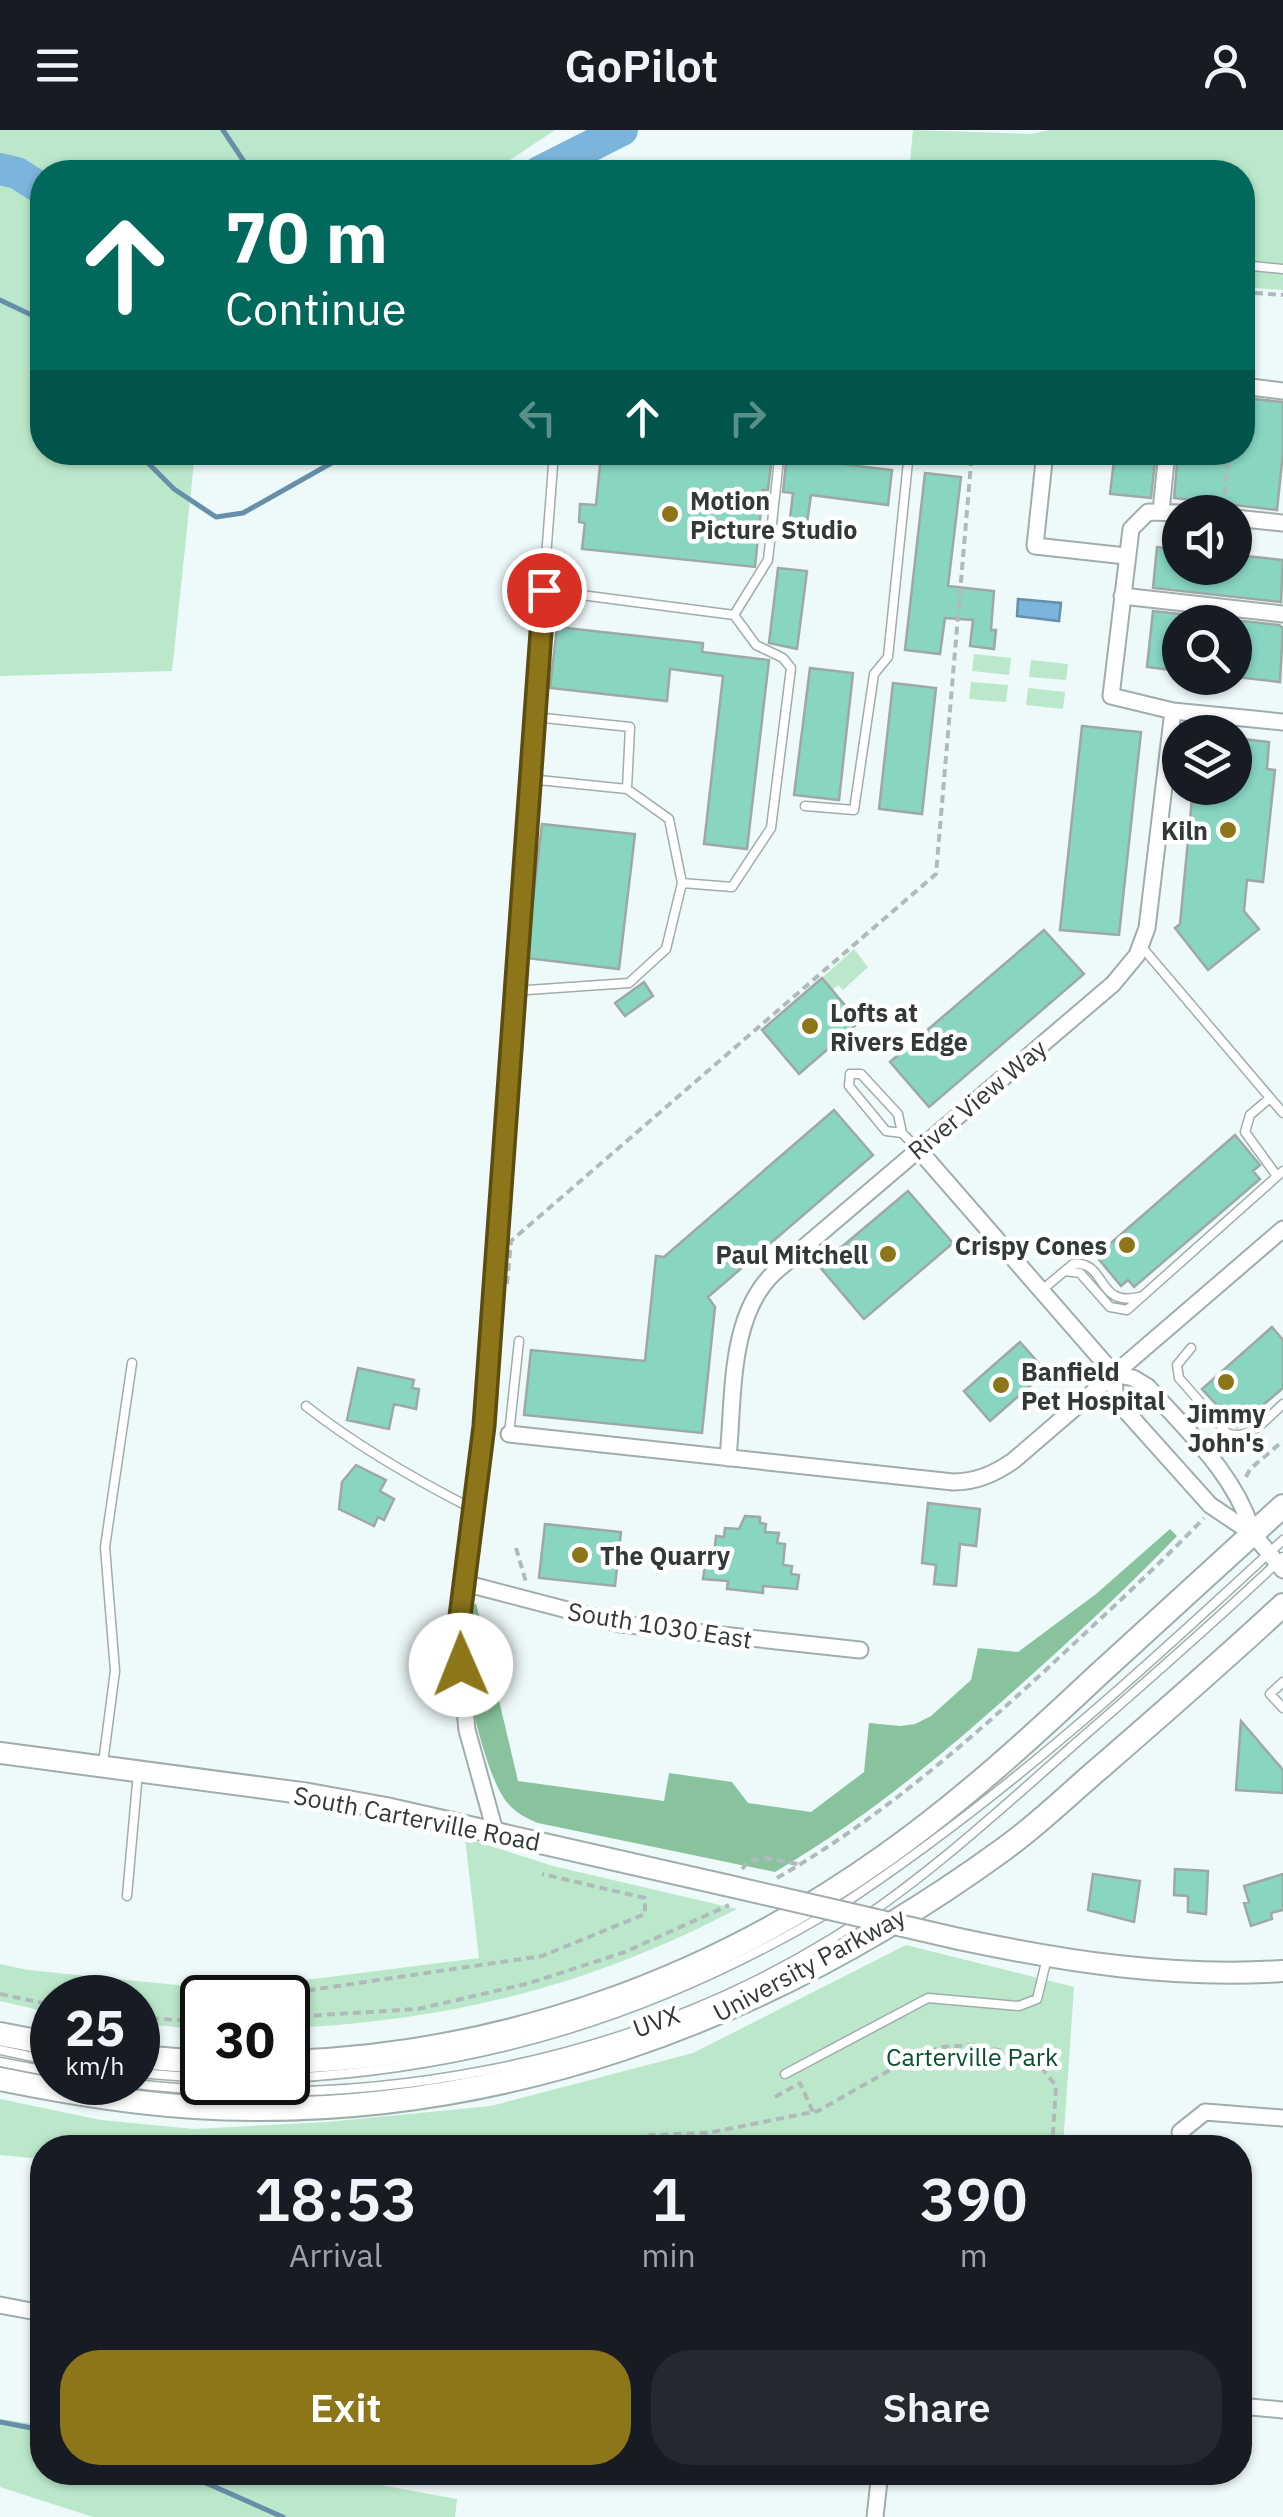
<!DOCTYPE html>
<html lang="en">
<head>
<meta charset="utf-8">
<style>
	body { margin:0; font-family:"IBM Plex Sans",sans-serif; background:#242831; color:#f1f3f6; height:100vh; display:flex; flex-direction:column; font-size:38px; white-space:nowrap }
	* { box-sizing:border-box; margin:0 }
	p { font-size:32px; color:#9ea1a6 }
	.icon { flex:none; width:55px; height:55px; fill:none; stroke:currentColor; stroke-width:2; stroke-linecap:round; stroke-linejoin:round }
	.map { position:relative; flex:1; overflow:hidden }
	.side { position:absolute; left:30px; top:2005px; width:1222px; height:350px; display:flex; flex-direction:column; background:#171b24; border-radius:40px; box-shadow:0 2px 8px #0004 }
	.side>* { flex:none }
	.guide { position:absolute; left:30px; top:30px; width:1225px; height:305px; border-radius:40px; box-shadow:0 2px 8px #0004; background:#00695c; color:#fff; overflow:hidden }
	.tools { position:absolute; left:1162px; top:365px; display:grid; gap:20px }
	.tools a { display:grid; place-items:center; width:90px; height:90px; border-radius:50%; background:#171b24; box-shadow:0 2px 8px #0004; font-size:50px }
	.speed { position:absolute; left:30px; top:1845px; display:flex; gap:20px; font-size:50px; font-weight:700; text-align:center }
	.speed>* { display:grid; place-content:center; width:130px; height:130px; border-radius:50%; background:#171b24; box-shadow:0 2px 8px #0004; line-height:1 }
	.speed small { font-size:25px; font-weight:400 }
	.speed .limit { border:5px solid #111; border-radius:15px; background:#fff; color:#111 }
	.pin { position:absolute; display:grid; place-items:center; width:85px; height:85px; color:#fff; margin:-42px; border:5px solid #fff; border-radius:50%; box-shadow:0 2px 10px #0007 }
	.me { position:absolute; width:110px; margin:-55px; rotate:359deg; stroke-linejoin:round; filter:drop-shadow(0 0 8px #0008) }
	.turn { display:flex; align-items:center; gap:35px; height:210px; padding:0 30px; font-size:45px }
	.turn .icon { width:130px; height:130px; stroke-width:2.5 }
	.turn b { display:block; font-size:70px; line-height:85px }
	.lanes { display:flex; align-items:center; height:95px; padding:0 30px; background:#0003; justify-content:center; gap:50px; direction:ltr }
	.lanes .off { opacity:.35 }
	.eta { display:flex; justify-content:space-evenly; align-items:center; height:170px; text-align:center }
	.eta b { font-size:60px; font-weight:600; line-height:70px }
	.primary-button { display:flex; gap:20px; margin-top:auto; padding:20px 30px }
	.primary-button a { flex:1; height:115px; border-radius:40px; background:#8d7519; color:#fff; font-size:40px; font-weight:600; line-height:115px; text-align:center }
	.primary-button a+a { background:#242831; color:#f1f3f6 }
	header { display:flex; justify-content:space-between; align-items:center; height:130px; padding:0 30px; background:#171b24; font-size:45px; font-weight:600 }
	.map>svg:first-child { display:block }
</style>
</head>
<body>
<header><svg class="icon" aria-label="menu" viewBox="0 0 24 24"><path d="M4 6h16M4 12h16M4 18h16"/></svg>GoPilot<svg class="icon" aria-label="person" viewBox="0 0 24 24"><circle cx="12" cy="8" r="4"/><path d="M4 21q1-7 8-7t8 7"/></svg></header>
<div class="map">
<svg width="1283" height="2387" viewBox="0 0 1283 2387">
	<rect width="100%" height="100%" fill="#eef9f9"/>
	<path fill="#bbe8ca" d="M0 0H555L492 42H42V322L195 323 172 541 0 546Z
		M913 0 1031 4 1050 0H1283V160L1243 157 1242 42H909Z
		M974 524 1011 528 1009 545 972 541Z
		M1031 530 1068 534 1066 550 1029 547Z
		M971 552 1008 555 1006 572 969 569Z
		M1028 558 1065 562 1063 579 1026 575Z
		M854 819 868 837 843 860 838 855 832 860 822 848Z
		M465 1708 553 1736 737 1779C592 1855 451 1891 288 1898V1868H202V1900L138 1893V1868H52V1883L0 1871V1834L28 1840 227 1860 479 1828Z
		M906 1815 1074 1857 1063 2017 42 2018V2029L0 2025V1969L101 1990 194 1999 327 1992 491 1976 693 1923Z
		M0 2289 42 2295V2342L314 2343 457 2369 455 2387H93L0 2357Z"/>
	<path fill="#88c39d" d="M1170 1399 1177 1406C1126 1459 1072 1509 1017 1558 939 1628 865 1689 775 1742L538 1693C523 1687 510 1679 502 1665 483 1635 446 1498 476 1473L518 1651 664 1671 669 1643 732 1652 748 1673 811 1682 864 1642 869 1593 900 1596 915 1594 931 1586 971 1550 978 1518 1018 1522 1096 1464Z"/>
	<path fill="#7cb5db" stroke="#6690aa" stroke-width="2.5" d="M1018 469 1061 473 1059 491 1017 486Z"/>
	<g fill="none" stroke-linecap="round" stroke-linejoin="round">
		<path stroke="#6690aa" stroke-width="5" d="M223 0 251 42
			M0 170 42 190
			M137 322 174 359 216 387 243 383 351 322
			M0 2292 42 2300
			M181 2342 283 2387"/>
		<path stroke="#7cb5db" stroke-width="32" d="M0 39 17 43 42 59
			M539 42 622 0"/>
	</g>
	<path fill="#88d5c2" stroke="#9ea8a5" stroke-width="2.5" d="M1244 268 1283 272V322L1277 380 1174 368 1178 322H1242Z
		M608 322H750L772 326 768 360H763L755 437 582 419 585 393 579 392 580 374 596 375 601 325 608 326Z
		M1115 322H1156L1151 368 1110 364Z
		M791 328 892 340 888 375 811 365 805 407 788 405 793 363 783 362 786 333Z
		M925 343 961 347 948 456 994 461 991 500H996L994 519 970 516 973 490 945 488 940 524 905 520Z
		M1157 417 1180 420V438H1235V425L1283 430 1281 472 1153 458Z
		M778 438 807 441 797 519 769 513Z
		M1153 481 1279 495 1283 498 1280 552 1235 547V492H1180V541L1147 537Z
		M557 497 703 513 702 522 769 530 747 719 704 714 723 546 670 539 667 571 550 558Z
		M810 538 853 543 839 670 794 665Z
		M893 553 936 558 922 684 879 679Z
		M1082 596 1141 602 1119 805 1060 800Z
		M1235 608 1269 612 1267 639 1275 640 1263 752 1247 750 1244 781 1259 799 1208 840 1175 798 1180 794 1193 658H1235Z
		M542 694 635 704 619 839 526 828Z
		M1044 800 1084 844 929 977 890 932Z
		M822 848 859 892 799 944 762 900Z
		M644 852 653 866 625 886 615 873Z
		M834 980 873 1025 708 1167 715 1177 702 1303 524 1285 531 1220 645 1231 656 1126 664 1127Z
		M1235 1005 1260 1035 1253 1041 1260 1049 1134 1157 1128 1150 1121 1156 1096 1126Z
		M908 1061 953 1113 864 1189 819 1136Z
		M1272 1197 1283 1210V1258L1237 1297 1202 1259Z
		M1020 1212 1042 1237 1034 1244 1038 1249 990 1291 964 1261Z
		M358 1238 414 1250 412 1258 419 1259 416 1279 394 1274 389 1299 347 1290Z
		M356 1335 386 1350 380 1361 394 1369 384 1390 378 1387 374 1396 339 1379 342 1352Z
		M928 1373 980 1379 976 1416 960 1414 956 1456 934 1454 936 1435 922 1433Z
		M745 1386 760 1387V1393L766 1394 765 1402 779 1403 777 1413 785 1414 783 1435 792 1436 791 1444 799 1445 797 1459 763 1456V1463L727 1459 728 1451 703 1449 705 1435 713 1436 716 1406 724 1407 725 1398 739 1399Z
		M545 1394 621 1402 615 1456 539 1448Z
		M1241 1591 1283 1640V1663L1236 1660Z
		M1175 1739 1208 1741 1206 1784 1188 1782V1766L1174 1765Z
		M1093 1744 1140 1751 1134 1792 1088 1780Z
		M1283 1744V1780L1271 1783 1272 1789 1251 1796 1244 1773 1249 1772 1244 1756Z"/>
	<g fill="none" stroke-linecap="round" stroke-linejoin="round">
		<g stroke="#a1acac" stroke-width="11">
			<path id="lane" d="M1242 135 1283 139
				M878 322 909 326
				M543 460 734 485 768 430 779 329 787 322
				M534 587 630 597 627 659
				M529 649 627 659 669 689 682 753 732 757 771 698 791 538 783 528 756 515 734 485
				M805 676 854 680 874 544 888 527 909 322
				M1141 816 1283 983
				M513 861 629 853 666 819 682 753
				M1270 968 1250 985 1245 1002 1277 1046
				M902 1003 886 1001 849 956 850 944H861L898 984 902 1003 918 1019
				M1065 1141 1080 1143 1110 1177 1127 1180 1283 1041
				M1042 1160 1073 1134C1107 1130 1096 1178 1139 1167
				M1191 1218 1177 1235 1179 1248 1227 1303C1250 1312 1267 1288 1283 1274
				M306 1276C358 1317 414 1349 473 1379
				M509 1304 519 1211
				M476 1355 484 1296 496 1085 554 322
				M1283 1552 1270 1564 1283 1578
				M103 1633 115 1541 105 1417 132 1233
				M127 1766 138 1642
				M840 1776C1000 1671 1143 1540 1283 1410
				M0 1920 52 1931
				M0 1932 52 1942
				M138 1943 202 1948
				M785 1944 928 1868 1019 1876 1037 1869 1047 1828
				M288 1948C486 1937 656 1884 828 1783
				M119 1952C360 1984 625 1936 833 1808 919 1754 993 1686 1069 1619 1141 1556 1214 1493 1283 1427"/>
		</g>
		<g stroke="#a1acac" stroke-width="19">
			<path id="street" d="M1242 256 1283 261
				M1045 322 1035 416 1126 426
				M1161 381 1167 322
				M1180 383 1148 382 1131 399 1111 566 1173 581 1283 592
				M1235 388 1283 393
				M1122 466 1283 484
				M918 1019 1114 1244 1133 1248 1148 1257C1188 1302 1236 1345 1253 1404
				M1114 1244 1115 1263 1124 1279 1210 1375 1253 1404 1283 1440
				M509 1304 953 1352C976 1352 994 1344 1013 1331L1283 1099
				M728 1328C734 1268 728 1185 775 1142L1113 854 1137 825 1147 798 1173 581
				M476 1356 457 1502 467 1600 495 1701
				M464 1453 621 1494 860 1520
				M1180 2002 1205 1982 1283 1988
				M0 2175 42 2183
				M1240 2276 1283 2280
				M875 2387 880 2342"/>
		</g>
		<g stroke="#a1acac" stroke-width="24">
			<path id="secondary" d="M0 1623 309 1664 386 1678 725 1755
				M959 1809C1067 1832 1172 1848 1283 1841"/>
		</g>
		<g stroke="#a1acac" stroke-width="26">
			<path id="primary" d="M0 1904 52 1914
				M138 1927 202 1932
				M288 1932C503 1925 711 1850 886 1725 962 1671 1031 1608 1099 1544 1160 1488 1222 1432 1283 1376
				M0 1949C64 1962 129 1973 194 1977 490 1995 768 1891 1004 1719 1039 1694 1070 1663 1102 1636 1163 1583 1224 1530 1283 1475"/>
		</g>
		<path stroke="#b1baba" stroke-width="4" stroke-dasharray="8 5" stroke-linecap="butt" d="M1242 162 1283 165
			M1223 377 1229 322
			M507 1154 511 1111 936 744 972 322
			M1246 1347 1250 1339 1283 1311
			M516 1418 526 1452
			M742 1739 749 1731 766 1728 798 1734
			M777 1748C878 1690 963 1616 1049 1537 1101 1488 1154 1440 1204 1388
			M0 1864 52 1875
			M256 1868 542 1826 645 1784V1768L542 1744
			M303 1886 307 1862
			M138 1887 202 1892
			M288 1887 418 1879 530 1853 625 1822 729 1775
			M775 1967 800 1953 813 1982
			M597 2018 651 2005 708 2003 818 1981 890 1940 940 1917 975 1915 1017 1924 1042 1938 1056 1956 1052 2018
			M679 2018 685 2005"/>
		<use href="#lane" stroke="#fff" stroke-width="8"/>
		<use href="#street" stroke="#fff" stroke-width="15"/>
		<use href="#secondary" stroke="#fff" stroke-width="20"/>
		<use href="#primary" stroke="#fff" stroke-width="22"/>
		<g stroke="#a1acac" stroke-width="24" stroke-linecap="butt">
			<path id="secondary-bridge" d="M725 1755 959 1809"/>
		</g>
		<use href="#secondary-bridge" stroke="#fff" stroke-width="20"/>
	</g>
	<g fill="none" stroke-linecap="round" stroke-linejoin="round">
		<g stroke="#5c4c10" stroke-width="25">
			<path id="route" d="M461 1535 458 1502 484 1296 544 460"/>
		</g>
		<use href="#route" stroke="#8d7519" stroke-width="18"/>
	</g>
	<g fill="#8d7519" stroke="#fff" stroke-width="4">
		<circle cx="670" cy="384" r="10"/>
		<circle cx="1228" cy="700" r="10"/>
		<circle cx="810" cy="896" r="10"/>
		<circle cx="1127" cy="1115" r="10"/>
		<circle cx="888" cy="1124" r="10"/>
		<circle cx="1226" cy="1252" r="10"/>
		<circle cx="1001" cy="1255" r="10"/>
		<circle cx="580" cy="1425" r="10"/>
	</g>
	<g text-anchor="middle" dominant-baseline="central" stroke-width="9" stroke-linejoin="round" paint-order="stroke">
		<g font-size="25" font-weight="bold" fill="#333838" stroke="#fff" text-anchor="start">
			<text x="690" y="370">Motion<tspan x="690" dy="29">Picture Studio</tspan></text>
			<text x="1208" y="700" text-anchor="end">Kiln</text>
			<text x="830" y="882">Lofts at<tspan x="830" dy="29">Rivers Edge</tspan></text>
			<text x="1107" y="1115" text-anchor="end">Crispy Cones</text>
			<text x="868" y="1124" text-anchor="end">Paul Mitchell</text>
			<text x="1021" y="1241">Banfield<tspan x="1021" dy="29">Pet Hospital</tspan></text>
			<text x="1226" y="1283" text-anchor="middle">Jimmy<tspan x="1226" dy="29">John's</tspan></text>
			<text x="600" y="1425">The Quarry</text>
		</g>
		<g font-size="25" fill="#333838" stroke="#fff">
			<text transform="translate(977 969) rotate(-40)">River View Way</text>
			<text transform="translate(660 1495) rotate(9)">South 1030 East</text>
			<text transform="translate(417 1688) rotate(11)">South Carterville Road</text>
			<text transform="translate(809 1834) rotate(-28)">University Parkway</text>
			<text transform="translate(656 1891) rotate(-20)">UVX</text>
		</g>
		<g font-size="25" fill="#09512e" stroke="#fff">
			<text x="972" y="1926">Carterville Park</text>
		</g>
	</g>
</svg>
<div class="tools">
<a><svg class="icon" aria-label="sound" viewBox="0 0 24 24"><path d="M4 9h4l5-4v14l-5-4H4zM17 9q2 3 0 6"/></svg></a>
<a><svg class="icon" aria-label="search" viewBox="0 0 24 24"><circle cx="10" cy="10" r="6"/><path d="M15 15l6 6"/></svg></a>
<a><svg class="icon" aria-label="layers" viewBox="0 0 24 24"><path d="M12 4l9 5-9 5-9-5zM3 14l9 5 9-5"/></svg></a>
</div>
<div class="speed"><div>25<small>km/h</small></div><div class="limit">30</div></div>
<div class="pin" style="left:544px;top:460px;background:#d93025"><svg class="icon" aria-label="arrive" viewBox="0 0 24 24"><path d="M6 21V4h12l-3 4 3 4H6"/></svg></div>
<svg class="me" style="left:461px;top:1535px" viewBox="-20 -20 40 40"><circle r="19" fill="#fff"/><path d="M0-13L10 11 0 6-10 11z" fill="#8d7519"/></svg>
<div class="guide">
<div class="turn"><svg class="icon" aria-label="ahead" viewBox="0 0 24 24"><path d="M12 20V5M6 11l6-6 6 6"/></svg><div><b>70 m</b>Continue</div></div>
<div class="lanes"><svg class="icon off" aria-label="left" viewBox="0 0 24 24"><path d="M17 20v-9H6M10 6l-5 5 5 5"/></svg><svg class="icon" aria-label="ahead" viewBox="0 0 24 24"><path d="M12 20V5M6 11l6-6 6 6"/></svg><svg class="icon off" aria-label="right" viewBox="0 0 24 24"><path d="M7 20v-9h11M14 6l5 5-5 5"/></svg></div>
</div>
<section class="side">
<div class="eta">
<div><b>18:53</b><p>Arrival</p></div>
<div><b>1</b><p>min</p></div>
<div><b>390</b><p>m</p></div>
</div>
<div class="primary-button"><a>Exit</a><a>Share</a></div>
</section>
</div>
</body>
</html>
